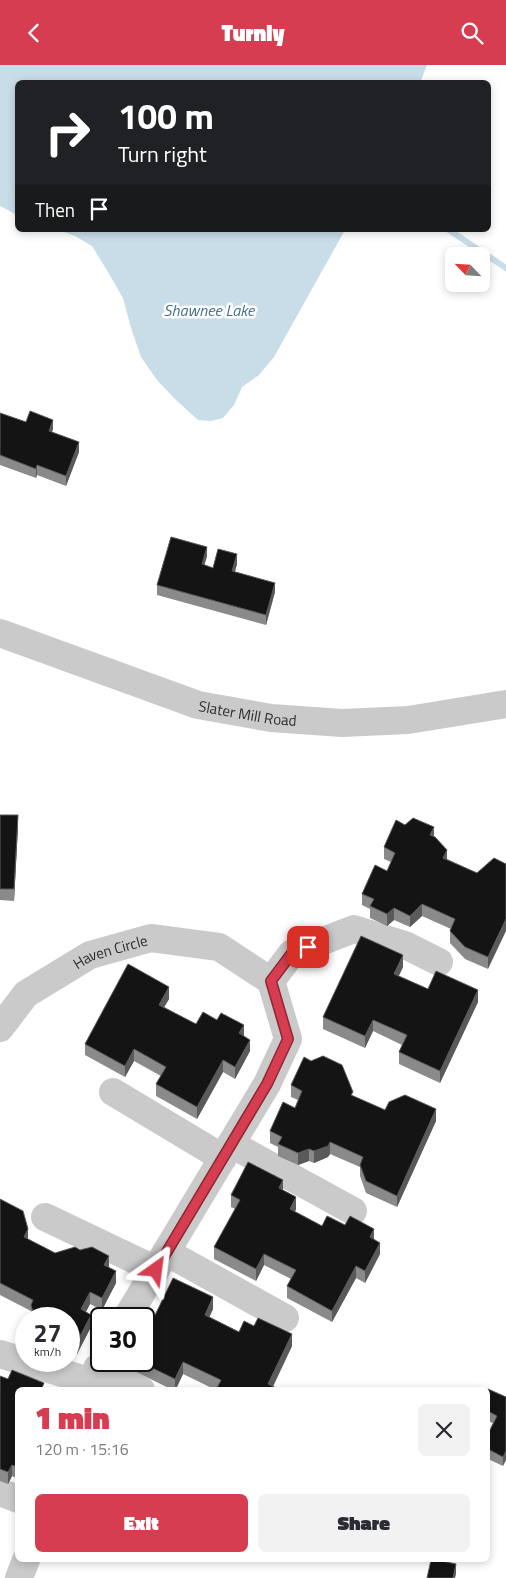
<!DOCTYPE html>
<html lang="en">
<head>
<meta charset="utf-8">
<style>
	body { margin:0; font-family:"Titillium Web",sans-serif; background:#f2f2f3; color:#2b2b33; height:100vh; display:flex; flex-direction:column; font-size:19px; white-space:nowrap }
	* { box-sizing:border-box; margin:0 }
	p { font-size:16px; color:#7c7c81 }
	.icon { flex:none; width:28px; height:28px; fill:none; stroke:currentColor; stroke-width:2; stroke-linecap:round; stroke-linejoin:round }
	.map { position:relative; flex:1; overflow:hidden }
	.sheet { position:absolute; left:15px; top:1322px; width:475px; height:175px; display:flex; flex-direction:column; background:#fff; border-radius:8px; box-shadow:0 2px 8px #0003 }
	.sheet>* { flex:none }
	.banner { position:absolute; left:15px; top:15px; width:476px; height:152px; border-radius:8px; box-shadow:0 2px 8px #0003; background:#202124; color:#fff; overflow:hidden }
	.needle { width:32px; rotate:295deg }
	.tools { position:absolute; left:445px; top:182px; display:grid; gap:10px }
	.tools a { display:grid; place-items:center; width:45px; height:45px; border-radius:8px; background:#fff; box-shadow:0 2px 8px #0003; font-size:25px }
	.speed { position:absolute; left:15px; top:1242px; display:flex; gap:10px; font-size:25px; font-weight:700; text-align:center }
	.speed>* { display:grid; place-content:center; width:65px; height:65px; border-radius:50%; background:#fff; box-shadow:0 2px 8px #0003; line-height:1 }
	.speed small { font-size:12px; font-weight:400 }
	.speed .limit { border:2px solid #111; border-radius:8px; background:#fff; color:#111 }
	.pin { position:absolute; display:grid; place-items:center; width:42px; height:42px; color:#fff; margin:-21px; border-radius:10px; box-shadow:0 2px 8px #0006 }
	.me { position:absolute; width:55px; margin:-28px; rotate:31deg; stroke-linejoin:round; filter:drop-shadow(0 0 4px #0008) }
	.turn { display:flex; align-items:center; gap:18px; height:105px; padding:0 20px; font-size:22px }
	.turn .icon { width:65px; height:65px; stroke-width:2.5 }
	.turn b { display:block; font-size:35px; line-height:42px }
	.then { display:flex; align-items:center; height:48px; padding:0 20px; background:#0003; gap:10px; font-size:19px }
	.round { display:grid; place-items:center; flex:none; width:52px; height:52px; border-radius:8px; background:#f2f2f3 }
	.summary { display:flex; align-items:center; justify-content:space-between; height:85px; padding:0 20px }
	h1 { font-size:30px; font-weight:800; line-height:38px; color:#d63d50 }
	.button { display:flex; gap:10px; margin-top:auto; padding:10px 20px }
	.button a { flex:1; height:58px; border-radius:8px; background:#d63d50; color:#fff; font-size:20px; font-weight:800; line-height:58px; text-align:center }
	.button a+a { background:#f2f2f3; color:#2b2b33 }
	header { display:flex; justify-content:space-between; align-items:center; height:65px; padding:0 20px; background:#d63d50; color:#fff; font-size:22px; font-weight:800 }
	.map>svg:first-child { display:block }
</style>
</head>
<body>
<header><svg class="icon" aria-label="back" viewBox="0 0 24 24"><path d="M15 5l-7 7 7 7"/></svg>Turnly<svg class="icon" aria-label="search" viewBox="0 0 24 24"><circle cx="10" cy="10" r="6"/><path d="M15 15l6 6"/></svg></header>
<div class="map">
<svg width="506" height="1513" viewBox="0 0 506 1513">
	<rect width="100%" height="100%" fill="#fff"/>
	<path fill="#c9dde8" d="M0 0H427L420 18H18L17 150 0 141Z
		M59 165H345L274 292 259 310 242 322 234 340 223 353 211 356 198 355 175 334 157 315 141 292 131 263 123 233 108 207 92 181 75 171Z"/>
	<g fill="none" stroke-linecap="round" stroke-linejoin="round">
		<path stroke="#c9dde8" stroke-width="6" d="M449 165 506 203"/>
		<g stroke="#cacaca" stroke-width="28">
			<path id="s1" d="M0 568 198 640 271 653 342 658 408 655 506 639"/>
			<path d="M271 916 292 888 354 864 405 880 439 897"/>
			<path id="s2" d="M0 963 26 929 90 890 151 873 219 882 271 916 288 974 267 1019 126 1254"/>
			<path d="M113 1027 223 1093"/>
			<path d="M231 1079 353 1146"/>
			<path d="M45 1152 156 1205"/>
			<path d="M166 1187 285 1253"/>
			<path d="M0 1289 92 1317"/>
			<path d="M97 1303 141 1325"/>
			<path d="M0 1427 18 1434"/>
			<path d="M19 1513 26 1495"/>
		</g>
	</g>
	<path fill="#8a8a8a" d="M0 348 26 357 53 364 52 367 79 387 66 421 37 410 36 413 0 400Z
		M207 491 204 500 213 503 237 499 235 507 275 527 266 560 157 530V520Z
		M0 750 18 762 14 836 0 835Z
		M405 760 434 772 447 794 477 808 494 793 488 904 465 894 450 878V866L451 864 422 851 410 862 394 855 387 861 370 853V844L362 840V829L387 806 391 797 384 794V782Z
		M403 902 399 911 428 924 478 937 440 1018 399 999V987L402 980 373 966 365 983 323 964V952Z
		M169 934 164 942 196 959 244 971 250 986 235 1014 223 1007 197 1054 156 1031V1019L161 1011 134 996 125 1012 85 990V979Z
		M291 1020 353 1031 385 1045 436 1056 397 1142 366 1128 360 1111V1102L330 1089 328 1092 314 1098 309 1096 298 1100 278 1091V1082L270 1078V1066L295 1043 298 1035 291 1032Z
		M283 1125 296 1144 295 1147 322 1161 374 1174 380 1189 365 1218 356 1213 332 1257 287 1233V1221L291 1214 264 1200 256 1216 214 1194V1182L235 1144 231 1142V1130Z
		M0 1134 28 1174 55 1188 109 1202 116 1218 102 1245 90 1239 86 1247 91 1262 77 1289 69 1284V1254H31V1246L0 1230Z
		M213 1244 209 1252 239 1267 292 1281 273 1322 278 1325H216L183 1309 176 1325H173L134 1306V1296H144Z
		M0 1311 8 1314 44 1325H18V1414L12 1411 8 1419 0 1416Z
		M488 1326 506 1332 503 1401 488 1394V1363L490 1365 493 1358 488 1356Z"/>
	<path fill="#5a5a5a" d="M53 355V364L49 375V366Z
		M79 377V387L66 421V411Z
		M37 400V410L36 413V404Z
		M207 482V491L202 509V499Z
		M237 489V499L232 516V506Z
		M275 518V527L266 560V550Z
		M18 750V762L14 836V824Z
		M434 762V774L430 770Z
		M447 785V796L443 793Z
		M422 839V851L410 862V851Z
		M394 843V855L387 861V849Z
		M506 854V866L488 904V892Z
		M403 890V902L394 920V909Z
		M169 922V934L159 951V940Z
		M478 925V937L440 1018V1006Z
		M373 955V966L365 983V971Z
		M244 960V972L239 968Z
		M250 975V986L235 1014V1002Z
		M134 984V996L125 1012V1001Z
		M223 995V1007L197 1054V1042Z
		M436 1044V1056L397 1142V1131Z
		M330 1077V1089L328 1092 314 1098V1086Z
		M309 1084V1096L298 1100V1088Z
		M283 1115V1127L279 1123Z
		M296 1132V1144L290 1156V1144Z
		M28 1164V1176L24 1172Z
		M374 1164V1176L370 1172Z
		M380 1178V1189L365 1218V1206Z
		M264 1189V1200L256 1216V1204Z
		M109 1191V1203L104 1200Z
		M356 1201V1213L332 1257V1246Z
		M116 1206V1218L102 1245V1233Z
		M90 1227V1239L81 1256V1244Z
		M213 1232V1244L205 1262V1250Z
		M91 1250V1262L77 1289V1277Z
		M292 1269V1281L271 1325 268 1319Z
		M183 1297V1309L175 1325V1314Z
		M506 1386V1395L503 1401V1392Z
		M12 1400V1411L8 1419V1407Z
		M456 1499V1509L455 1513H453Z"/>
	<path fill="#141414" stroke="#5a5a5a" d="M30 346 53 355 49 366 79 377 66 411 37 400 36 404 0 390V348L26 357Z
		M171 472 207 482 202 499 213 503 218 484 237 489 232 506 275 518 266 550 157 520Z
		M0 750H18L14 824H0Z
		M413 753 434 762 430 770 435 772 447 785 443 793 477 808 494 793 506 799V854L488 892 465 882 450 866 455 854 422 839 410 851 394 843 387 849 370 841 374 834 362 829 375 800 387 806 395 788 384 782 396 755 405 760Z
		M361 871 403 890 394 909 428 924 436 906 478 925 440 1006 399 987 407 970 373 955 365 971 323 952Z
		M128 899 169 922 159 940 196 959 203 947 217 955 221 948 244 960 239 968 250 975 235 1002 223 995 197 1042 156 1019 166 1002 134 984 125 1001 85 979Z
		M323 991 342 1000 353 1027 351 1030 385 1045 389 1037 405 1030 436 1044 397 1131 366 1116 360 1100 363 1092 330 1077 328 1081 314 1086 309 1084 298 1088 278 1079 282 1072 270 1066 283 1037 295 1043 302 1026 291 1020 304 992 311 996Z
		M248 1097 283 1115 279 1123 296 1132 290 1144 322 1161 327 1151 345 1160 350 1151 374 1164 370 1172 380 1178 365 1206 356 1201 332 1246 287 1221 296 1205 264 1189 256 1204 214 1182 240 1135 231 1130Z
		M0 1134 23 1146 28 1164 24 1172 55 1188 75 1182 80 1185 92 1182 109 1191 104 1200 116 1206 102 1233 90 1227 81 1244 91 1250 77 1277 69 1273V1254H35L31 1240 33 1235 0 1218Z
		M173 1213 213 1232 205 1250 239 1267 244 1256 254 1261 258 1253 292 1269 268 1319 278 1324 277 1325H216L221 1315 183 1297 175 1314 138 1296H144V1273Z
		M12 1305 44 1318 41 1325H18V1402L12 1400 8 1407 0 1404V1311L8 1314Z
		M488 1324 506 1332V1386L503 1392 488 1384V1363L490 1365 497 1351 488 1346Z
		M431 1495H437L456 1499 453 1513H427Z"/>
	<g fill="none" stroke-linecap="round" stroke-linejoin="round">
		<g stroke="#8b2834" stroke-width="12">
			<path id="route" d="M156 1205 267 1019 288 974 271 916 292 888 308 882"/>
		</g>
		<use href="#route" stroke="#d63d50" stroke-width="9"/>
	</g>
	<g text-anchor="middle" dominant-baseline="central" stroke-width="5" stroke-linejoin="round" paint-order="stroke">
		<g font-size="15" fill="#2d2d2d" stroke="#fff">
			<text stroke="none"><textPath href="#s1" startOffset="261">Slater Mill Road</textPath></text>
			<text stroke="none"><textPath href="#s2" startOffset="138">Haven Circle</textPath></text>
		</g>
		<g font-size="16" font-style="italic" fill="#427088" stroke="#fff">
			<text x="209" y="245">Shawnee Lake</text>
		</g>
	</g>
</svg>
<div class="tools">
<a><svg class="needle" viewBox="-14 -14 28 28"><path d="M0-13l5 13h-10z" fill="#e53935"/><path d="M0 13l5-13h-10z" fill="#7c7c81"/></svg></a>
</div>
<div class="speed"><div>27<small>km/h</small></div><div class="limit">30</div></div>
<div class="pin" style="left:308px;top:882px;background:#d93025"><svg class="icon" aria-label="arrive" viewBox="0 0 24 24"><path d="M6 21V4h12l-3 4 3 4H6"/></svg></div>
<svg class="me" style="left:156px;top:1205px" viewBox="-20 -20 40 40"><path d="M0-17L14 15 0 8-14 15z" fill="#d63d50" stroke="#fff" stroke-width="4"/></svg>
<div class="banner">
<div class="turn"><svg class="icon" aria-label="right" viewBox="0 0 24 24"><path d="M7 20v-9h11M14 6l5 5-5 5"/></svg><div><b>100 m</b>Turn right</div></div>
<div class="then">Then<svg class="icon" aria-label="arrive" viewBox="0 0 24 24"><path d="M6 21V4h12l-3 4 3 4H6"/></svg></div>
</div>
<section class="sheet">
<div class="summary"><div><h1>1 min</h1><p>120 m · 15:16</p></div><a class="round"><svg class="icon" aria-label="close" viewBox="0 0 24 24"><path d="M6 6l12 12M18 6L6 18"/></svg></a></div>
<div class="button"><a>Exit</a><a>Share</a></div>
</section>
</div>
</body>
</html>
